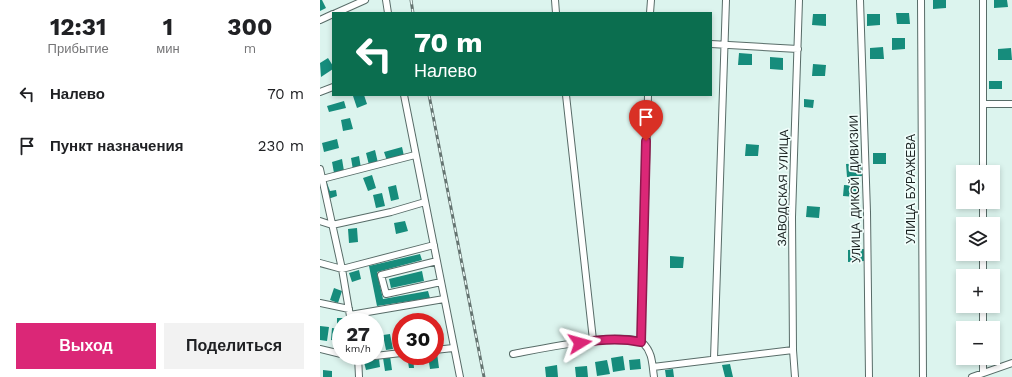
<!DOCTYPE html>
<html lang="ru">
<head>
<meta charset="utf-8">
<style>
	body { margin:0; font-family:"Work Sans",sans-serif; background:#f2f2f2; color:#202124; height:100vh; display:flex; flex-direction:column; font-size:15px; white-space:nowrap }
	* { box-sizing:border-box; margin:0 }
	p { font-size:13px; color:#757577 }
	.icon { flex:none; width:22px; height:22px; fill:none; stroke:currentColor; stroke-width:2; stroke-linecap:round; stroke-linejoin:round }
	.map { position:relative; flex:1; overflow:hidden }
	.details { display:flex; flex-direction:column; background:#fff; width:320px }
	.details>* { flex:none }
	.top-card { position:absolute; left:12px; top:12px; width:380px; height:84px; border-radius:0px; box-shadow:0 2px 6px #0003; background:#0b6e4f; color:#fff; overflow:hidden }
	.fabs { position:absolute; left:636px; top:165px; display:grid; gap:8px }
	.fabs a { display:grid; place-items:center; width:44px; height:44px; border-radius:0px; background:#fff; box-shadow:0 2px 6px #0003; font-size:20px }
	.speed { position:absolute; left:12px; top:313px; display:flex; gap:8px; font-size:20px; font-weight:700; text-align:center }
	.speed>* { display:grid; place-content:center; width:52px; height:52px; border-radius:50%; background:#fff; box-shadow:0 2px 6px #0003; line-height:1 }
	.speed small { font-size:10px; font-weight:400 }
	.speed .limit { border:6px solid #d22; background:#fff; color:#111 }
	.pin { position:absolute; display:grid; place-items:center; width:34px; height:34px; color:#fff; margin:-41px -17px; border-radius:50% 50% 50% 0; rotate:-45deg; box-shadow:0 0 4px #0007 }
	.pin .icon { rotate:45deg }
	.me { position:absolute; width:44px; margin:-22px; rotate:82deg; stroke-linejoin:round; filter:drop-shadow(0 0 3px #0008) }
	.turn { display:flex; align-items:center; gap:14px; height:84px; padding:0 16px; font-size:18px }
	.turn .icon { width:52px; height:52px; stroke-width:2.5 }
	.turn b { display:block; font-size:28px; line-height:34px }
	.eta { display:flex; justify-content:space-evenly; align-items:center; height:68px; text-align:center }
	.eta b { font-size:24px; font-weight:700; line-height:28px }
	.primary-button { display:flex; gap:8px; margin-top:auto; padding:8px 16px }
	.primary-button a { flex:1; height:46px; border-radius:0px; background:#db2777; color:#fff; font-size:16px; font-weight:700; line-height:46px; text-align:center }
	.primary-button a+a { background:#f2f2f2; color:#202124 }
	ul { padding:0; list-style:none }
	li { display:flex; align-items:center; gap:12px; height:52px; padding:0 16px }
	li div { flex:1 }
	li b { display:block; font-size:15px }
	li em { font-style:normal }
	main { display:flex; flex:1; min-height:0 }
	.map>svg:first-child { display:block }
</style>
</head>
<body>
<main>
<section class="details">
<div class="eta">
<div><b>12:31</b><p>Прибытие</p></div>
<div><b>1</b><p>мин</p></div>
<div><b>300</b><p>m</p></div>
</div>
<ul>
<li><svg class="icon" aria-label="left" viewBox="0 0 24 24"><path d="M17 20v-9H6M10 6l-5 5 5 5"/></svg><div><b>Налево</b></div><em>70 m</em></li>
<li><svg class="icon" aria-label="arrive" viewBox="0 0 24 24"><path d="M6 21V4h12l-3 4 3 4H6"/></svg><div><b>Пункт назначения</b></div><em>230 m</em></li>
</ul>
<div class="primary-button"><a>Выход</a><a>Поделиться</a></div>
</section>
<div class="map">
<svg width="692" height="377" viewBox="0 0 692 377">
	<rect width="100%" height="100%" fill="#dcf4ee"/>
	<path fill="#168c7c" d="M0 0H2L6 8 0 11Z
		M613 0H626V8L613 9Z
		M674 0H687L688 7 674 8Z
		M576 13H589L590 24H577Z
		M493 14H506V26L492 25Z
		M547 14H560V25L547 26Z
		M572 38H585V49L572 50Z
		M563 47 564 59H550V48Z
		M691 48 692 60H678V49Z
		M419 53 432 54V65H418Z
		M450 57 463 58V70L450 69Z
		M8 58 13 66V69L1 77 0 63Z
		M493 64 506 65 505 76H492Z
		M669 81H682V89H669Z
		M36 95H44L47 104 37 108 33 96Z
		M484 99 494 100 493 108 484 107Z
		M24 101 26 108 9 112 7 106Z
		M30 118 33 129 23 131 21 120Z
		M17 139 19 148 4 152 2 143Z
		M426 144 439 145 438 156H425Z
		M82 147 84 156 67 161 64 152Z
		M55 150 58 163 49 165 46 153Z
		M553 153H566V164H553Z
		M39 156 41 168 33 170 31 158Z
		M22 159 24 171 14 173 12 162Z
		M541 163 542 176 527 177 526 164Z
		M52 175 56 188 48 191 43 178Z
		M7 183 10 191 16 190 17 196 8 199 5 184Z
		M76 185 79 199 71 201 68 187Z
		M524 185 537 186 536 197 523 196Z
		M62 193 65 206 56 208 53 195Z
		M487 206 500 207 499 218 486 217Z
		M85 221 88 231 76 234 74 223Z
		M37 228 38 242 29 243 28 229Z
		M544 249V261L528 262V250Z
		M100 254 102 260 57 272 63 299 108 291 110 298 57 306 49 266Z
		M350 256 364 257 363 268H350Z
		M39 270 41 279 32 282 29 273Z
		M102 271 104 281 71 288 69 279Z
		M14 288 22 291 18 303 10 300Z
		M49 317 50 322H38L37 319Z
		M17 318H27V322H21V326H17Z
		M0 326 9 327 7 341 0 340Z
		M12 328 20 329 18 341 11 340Z
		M70 334 73 349 66 350 63 335Z
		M117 353 119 368 110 369 108 356H115V354Z
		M70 356 72 370 65 371 63 358Z
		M87 356H93L94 368H89Z
		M303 356 305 370 293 372 291 358Z
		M59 359 60 367 46 370 44 362Z
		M320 359 321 369 310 370 309 360Z
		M287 360 290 374 277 376 275 362Z
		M410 364 413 377H405L402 365Z
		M237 365 238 377H226L225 367Z
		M267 366 268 377H256L255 367Z
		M353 369 354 377H346L345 370Z
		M3 370 12 371V377H3Z"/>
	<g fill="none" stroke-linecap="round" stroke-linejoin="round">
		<g stroke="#586c68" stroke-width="8">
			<path id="minor" d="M66 0 68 13
				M235 0 236 13
				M540 0 547 212 549 377
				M601 0 603 377
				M663 0V172
				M16 13 45 0
				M330 13 331 0
				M0 20 13 14
				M391 44 478 49
				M0 92 13 87
				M84 95 140 377
				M246 95 273 340
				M663 104H692
				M0 169 22 269 31 322
				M2 179 95 155
				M663 202V224
				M0 221 12 225 71 212 105 202
				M663 254V276
				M117 261 61 275 66 294 121 282
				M0 263 22 269 114 245
				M0 303 29 309
				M663 306V328
				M30 315 124 299
				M321 342 328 95
				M0 349 21 354
				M115 350 133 348
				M193 354C215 350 307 330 323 343 333 353 332 364 334 377
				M29 356 38 358 81 353
				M38 356 39 377
				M663 358V373
				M394 359 406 0
				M333 367 473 350
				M475 377 473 350 472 217 479 0
				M652 377 692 363"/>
		</g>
		<use href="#minor" stroke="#fff" stroke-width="6"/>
		<g stroke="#657471" stroke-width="3">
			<path id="rail" d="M91 0 93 13
				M109 95 164 377"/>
		</g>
		<use href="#rail" stroke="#f0fefb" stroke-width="1.5" stroke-dasharray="4.5" stroke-linecap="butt"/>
	</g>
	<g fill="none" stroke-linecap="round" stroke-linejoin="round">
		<g stroke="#8e194d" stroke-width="10">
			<path id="route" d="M260 343C281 339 301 338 321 342L326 141"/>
		</g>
		<use href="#route" stroke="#db2777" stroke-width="7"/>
	</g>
	<g text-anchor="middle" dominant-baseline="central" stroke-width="3.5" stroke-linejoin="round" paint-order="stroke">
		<g font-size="12" fill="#192120" stroke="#f0fefb">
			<text transform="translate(463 188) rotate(-89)">ЗАВОДСКАЯ УЛИЦА</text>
			<text transform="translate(535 189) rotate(-91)">УЛИЦА ДИКОЙ ДИВИЗИИ</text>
			<text transform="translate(591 189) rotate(-90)">УЛИЦА БУРАЖЕВА</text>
		</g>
	</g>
</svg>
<div class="fabs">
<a><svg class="icon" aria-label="sound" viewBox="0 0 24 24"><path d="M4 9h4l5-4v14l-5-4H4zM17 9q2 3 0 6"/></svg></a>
<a><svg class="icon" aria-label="layers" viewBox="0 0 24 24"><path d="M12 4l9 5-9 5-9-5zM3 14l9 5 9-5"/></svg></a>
<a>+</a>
<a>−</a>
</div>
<div class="speed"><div>27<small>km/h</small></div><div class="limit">30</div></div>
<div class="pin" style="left:326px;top:141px;background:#d93025"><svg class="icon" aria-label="arrive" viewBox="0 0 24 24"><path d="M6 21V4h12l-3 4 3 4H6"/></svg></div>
<svg class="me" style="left:260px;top:343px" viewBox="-20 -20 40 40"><path d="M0-17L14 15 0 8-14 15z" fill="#db2777" stroke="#fff" stroke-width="4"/></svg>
<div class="top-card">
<div class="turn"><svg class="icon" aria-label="left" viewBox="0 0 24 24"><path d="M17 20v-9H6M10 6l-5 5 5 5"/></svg><div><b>70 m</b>Налево</div></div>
</div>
</div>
</main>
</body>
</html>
